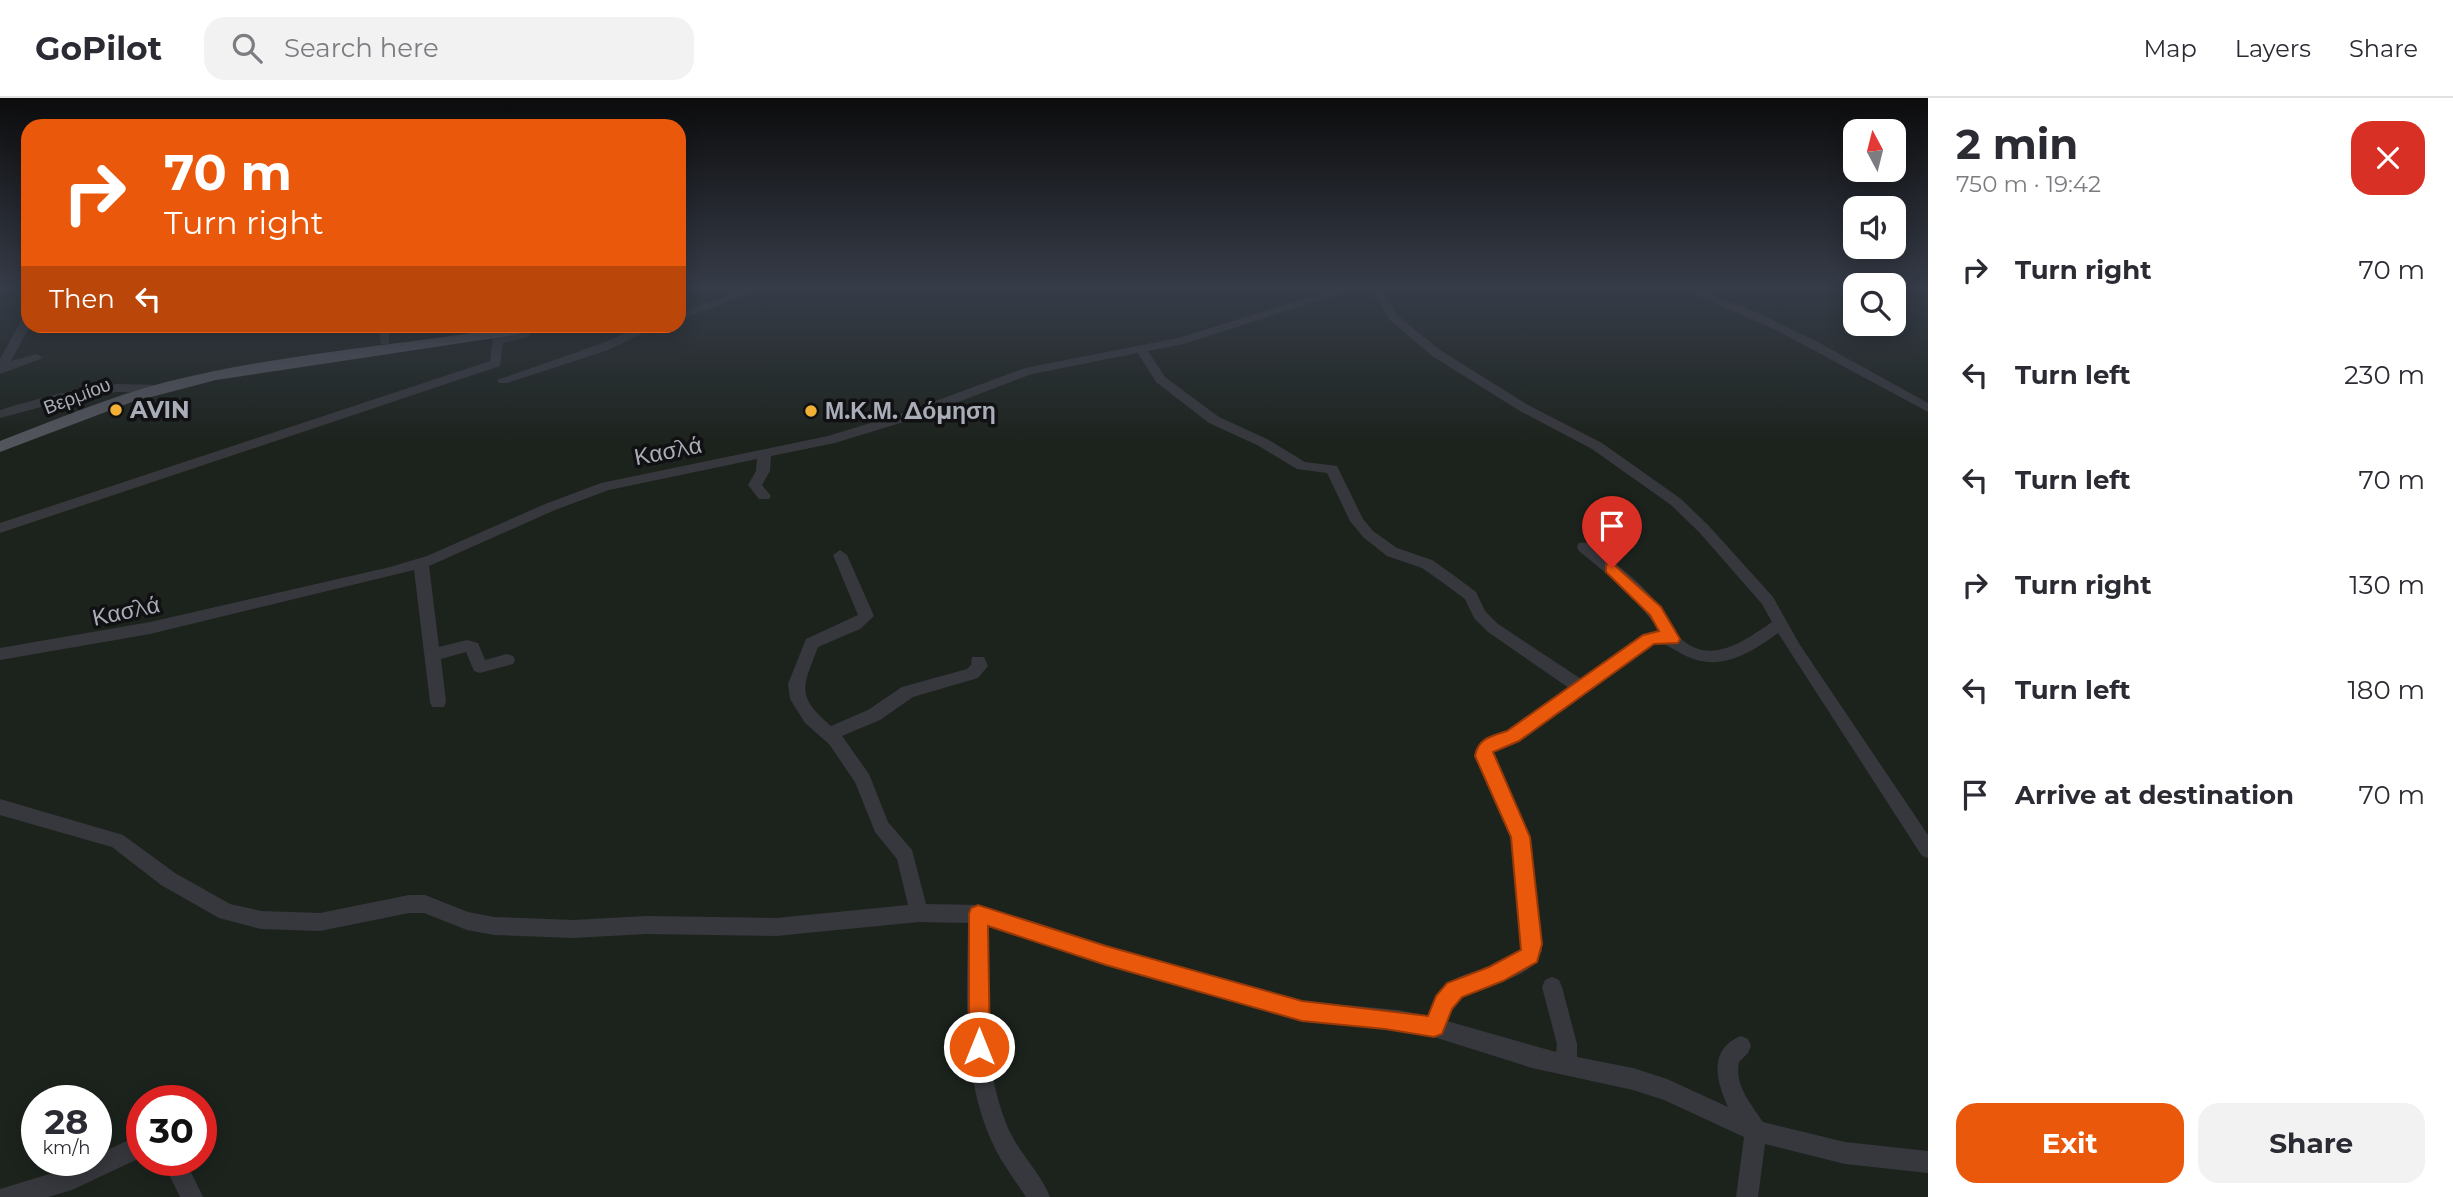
<!DOCTYPE html>
<html lang="en">
<head>
<meta charset="utf-8">
<style>
	body { margin:0; font-family:Montserrat,sans-serif; background:#f2f2f3; color:#2b2b33; height:100vh; display:flex; flex-direction:column; font-size:26px; white-space:nowrap }
	* { box-sizing:border-box; margin:0 }
	p { font-size:23px; color:#7c7c81 }
	.icon { flex:none; width:38px; height:38px; fill:none; stroke:currentColor; stroke-width:2; stroke-linecap:round; stroke-linejoin:round }
	.map { position:relative; flex:1; overflow:hidden }
	.drawer { display:flex; flex-direction:column; background:#fff; width:525px }
	.drawer>* { flex:none }
	.banner { position:absolute; left:21px; top:21px; width:665px; height:214px; border-radius:21px; box-shadow:0 4px 18px #0003; background:#ea580c; color:#fff; overflow:hidden }
	.needle { width:46px; rotate:353deg }
	.fabs { position:absolute; left:1843px; top:21px; display:grid; gap:14px }
	.fabs a { display:grid; place-items:center; width:63px; height:63px; border-radius:14px; background:#fff; box-shadow:0 4px 18px #0003; font-size:35px }
	.speed { position:absolute; left:21px; top:987px; display:flex; gap:14px; font-size:35px; font-weight:700; text-align:center }
	.speed>* { display:grid; place-content:center; width:91px; height:91px; border-radius:50%; background:#fff; box-shadow:0 4px 18px #0003; line-height:1 }
	.speed small { font-size:18px; font-weight:400 }
	.speed .limit { border:10px solid #d22; background:#fff; color:#111 }
	.pin { position:absolute; display:grid; place-items:center; width:60px; height:60px; color:#fff; margin:-72px -30px; border-radius:50% 50% 50% 0; rotate:-45deg; box-shadow:0 0 7px #0007 }
	.pin .icon { rotate:45deg }
	.me { position:absolute; width:77px; margin:-38px; rotate:0deg; stroke-linejoin:round; filter:drop-shadow(0 0 5px #0008) }
	.turn { display:flex; align-items:center; gap:24px; height:147px; padding:0 28px; font-size:32px }
	.turn .icon { width:91px; height:91px; stroke-width:2.5 }
	.turn b { display:block; font-size:49px; line-height:60px }
	.then { display:flex; align-items:center; height:66px; padding:0 28px; background:#0003; gap:14px; font-size:26px }
	.round { display:grid; place-items:center; flex:none; width:74px; height:74px; border-radius:21px; background:#f2f2f3 }
	.summary { display:flex; align-items:center; justify-content:space-between; height:119px; padding:0 28px }
	h1 { font-size:42px; font-weight:700; line-height:52px }
	.cta { display:flex; gap:14px; margin-top:auto; padding:14px 28px }
	.cta a { flex:1; height:80px; border-radius:21px; background:#ea580c; color:#fff; font-size:28px; font-weight:700; line-height:80px; text-align:center }
	.cta a+a { background:#f2f2f3; color:#2b2b33 }
	ul { padding:0; list-style:none }
	li { display:flex; align-items:center; gap:21px; height:105px; padding:0 28px }
	li div { flex:1 }
	li b { display:block; font-size:26px }
	li em { font-style:normal }
	header { display:flex; align-items:center; gap:42px; box-sizing:border-box; height:98px; padding:0 35px; background:#fff; border-bottom:2px solid #e1e1e2 }
	header strong { font-size:33px }
	nav { display:flex; gap:38px; margin-inline-start:auto; font-size:24px }
	.search { width:490px; height:63px; background:#f2f2f3; display:flex; align-items:center; gap:18px; box-sizing:border-box; padding:0 24px; border-radius:21px; color:#7c7c81; font-size:26px }
	main { display:flex; flex:1; min-height:0 }
	.map>svg:first-child { display:block }
</style>
</head>
<body>
<header>
<strong>GoPilot</strong>
<div class="search"><svg class="icon" aria-label="search" viewBox="0 0 24 24"><circle cx="10" cy="10" r="6"/><path d="M15 15l6 6"/></svg>Search here</div>
<nav><a>Map</a><a>Layers</a><a>Share</a></nav>
</header>
<main>
<div class="map">
<svg width="1928" height="1099" viewBox="0 0 1928 1099">
	<rect width="100%" height="100%" fill="#161618"/>
	<path fill="#1c231d" fill-rule="evenodd" d="M0 192H28V228H679V192H1855V226H1894V192H1928V1099H0ZM37 1003H96V1062H37ZM142 1003H201V1062H142Z"/>
	<g fill="none" stroke-linecap="round" stroke-linejoin="round">
		<path fill="#37383d" fill-rule="evenodd" d="M742 192H758L679 222V215Z
			M1333 192H1351L1184 246 1148 253 1165 279 1219 319 1267 341 1305 364 1337 368 1363 421 1373 433 1397 450 1432 462 1452 476 1476 494 1485 513 1498 526 1581 581 1646 535 1660 533 1629 494 1579 453 1577 449 1579 445C1590 442 1598 452 1607 459 1626 473 1644 489 1659 507 1666 516 1671 531 1679 539 1710 569 1744 543 1772 524L1762 506 1699 434 1671 407 1592 351 1520 313 1432 258 1389 221 1371 192H1382L1397 217 1440 252 1528 307 1602 345 1681 401 1709 428 1773 499 1800 547 1928 737V760L1922 758 1778 535C1749 556 1720 574 1686 558 1675 553 1668 545 1655 545L1519 643 1493 654V658L1529 739 1542 853C1523 896 1463 875 1447 923L1556 954 1557 946 1542 889 1545 882 1552 879 1559 882 1562 889 1577 946V959L1633 970 1667 981 1728 1009C1716 983 1708 951 1741 938L1748 941 1751 948 1748 955 1739 964C1734 987 1751 1006 1763 1024L1845 1044 1928 1053V1075L1845 1066 1765 1046 1758 1099H1736L1744 1039 1664 1002 1633 992 1532 970 1434 939 1399 932 1302 923 1106 867 988 828C987 895 981 967 1008 1030 1019 1055 1040 1074 1050 1099H1026C1014 1081 1001 1064 992 1044 961 975 967 898 968 825L919 824 776 838 646 836 573 840 494 837 467 832 424 815H409L320 833 261 831 219 820 161 787 112 749 0 717V701L123 737 175 775 230 806 261 813 320 815 409 797H425L468 814 494 819 573 822 646 818 776 820 908 807 897 761 875 734 855 684 829 646 805 625 790 601 788 586 806 541 858 517 833 457 840 452 847 457 874 518 860 531 818 549C803 589 795 597 831 628L868 612 902 589 967 571 971 567 972 559H984L988 568 978 580 913 599 880 622 842 638 869 676 888 724 912 752 926 806 978 807 1106 849 1302 903 1399 912 1428 918C1451 856 1492 886 1522 850L1511 739 1475 658 1480 645 1507 633 1569 590 1488 534 1474 520 1465 501 1442 484 1422 470 1387 458 1363 439 1350 423 1327 375 1297 371 1257 347 1209 325 1156 284 1138 255 1032 276 916 320 835 345 771 358 770 373 762 387 771 398 769 401H759L748 387 756 373 757 361 609 392 555 412 429 468 439 549 467 542 478 545 485 562 507 556 513 558 515 562 513 566 480 575 474 573 466 554 441 561 446 604 444 609H432L430 604 414 472 150 536 0 562V550L150 524 390 469 427 458 545 406 601 385 828 338 906 314 1025 270 1178 240Z
			M1685 192H1701L1756 214 1816 243 1928 305V314L1778 233Z
			M28 218V228H30L11 263 37 256 43 260 0 276V261L22 221Z
			M378 228H389V246H381Z
			M643 228H658L608 252 507 285H499L497 282 600 246Z
			M524 233 530 237 528 239 503 245 500 268 0 435V425L490 263 493 240Z
			M118 286 158 287 164 291C154 299 130 293 117 294 76 297 39 310 0 320V312C39 300 78 290 118 286Z
			M142 1036V1059L72 1092 48 1099H0V1091L69 1070 86 1062H96V1057Z
			M162 1062H185L203 1099H180Z"/>
		<path fill="#53555c" fill-rule="evenodd" d="M519 228H549L542 232 495 240 216 282 132 304 0 354V343C55 322 109 299 166 284 282 255 401 247 519 228Z"/>
	</g>
	<linearGradient id="sky" x2="0" y2="1"><stop stop-color="#0c0c0d"/><stop offset="0.55" stop-color="#363c48"/><stop offset="1" stop-color="#363c48" stop-opacity="0"/></linearGradient>
	<rect width="1928" height="346" fill="url(#sky)"/>
	<path fill="#ea580c" stroke="#983908" stroke-width="2" d="M1612 465 1661 509 1680 541 1678 545 1654 546 1519 643 1493 654 1530 739 1542 846 1537 864 1503 883 1462 899 1452 911 1442 936 1434 939 1385 931 1302 923 1106 867 988 828 990 949 987 957 979 960 972 957 969 949V816L971 810 978 807 1106 848 1302 903 1428 918 1436 898 1447 885 1489 869 1521 852 1511 739 1475 658C1478 640 1492 638 1507 633L1643 537 1659 533 1650 517 1606 474V467Z"/>
	<g fill="#f2b134" stroke="#111113" stroke-width="2.5">
		<circle cx="116" cy="312" r="7"/>
		<circle cx="811" cy="313" r="7"/>
	</g>
	<g text-anchor="middle" dominant-baseline="central" stroke-width="7" stroke-linejoin="round" paint-order="stroke">
		<g font-size="19" fill="#a8adb8" stroke="#111113">
			<text transform="translate(77 298) rotate(-21)">Βερμίου</text>
		</g>
		<g font-size="23" font-weight="bold" fill="#a8adb8" stroke="#111113" text-anchor="start">
			<text x="130" y="312">AVIN</text>
			<text x="825" y="313">Μ.Κ.Μ. Δόμηση</text>
		</g>
		<g font-size="23" fill="#a8adb8" stroke="#111113">
			<text transform="translate(668 353) rotate(-11)">Κασλά</text>
			<text transform="translate(126 513) rotate(-12)">Κασλά</text>
		</g>
	</g>
</svg>
<div class="fabs">
<a><svg class="needle" viewBox="-14 -14 28 28"><path d="M0-13l5 13h-10z" fill="#e53935"/><path d="M0 13l5-13h-10z" fill="#7c7c81"/></svg></a>
<a><svg class="icon" aria-label="sound" viewBox="0 0 24 24"><path d="M4 9h4l5-4v14l-5-4H4zM17 9q2 3 0 6"/></svg></a>
<a><svg class="icon" aria-label="search" viewBox="0 0 24 24"><circle cx="10" cy="10" r="6"/><path d="M15 15l6 6"/></svg></a>
</div>
<div class="speed"><div>28<small>km/h</small></div><div class="limit">30</div></div>
<div class="pin" style="left:1612px;top:470px;background:#d93025"><svg class="icon" aria-label="arrive" viewBox="0 0 24 24"><path d="M6 21V4h12l-3 4 3 4H6"/></svg></div>
<svg class="me" style="left:979px;top:949px" viewBox="-20 -20 40 40"><circle r="17" fill="#ea580c" stroke="#fff" stroke-width="3"/><path d="M0-11L8 9 0 5-8 9z" fill="#fff"/></svg>
<div class="banner">
<div class="turn"><svg class="icon" aria-label="right" viewBox="0 0 24 24"><path d="M7 20v-9h11M14 6l5 5-5 5"/></svg><div><b>70 m</b>Turn right</div></div>
<div class="then">Then<svg class="icon" aria-label="left" viewBox="0 0 24 24"><path d="M17 20v-9H6M10 6l-5 5 5 5"/></svg></div>
</div>
</div>
<section class="drawer">
<div class="summary"><div><h1>2 min</h1><p>750 m · 19:42</p></div><a class="round" style="background:#d93025;color:#fff"><svg class="icon" aria-label="close" viewBox="0 0 24 24"><path d="M6 6l12 12M18 6L6 18"/></svg></a></div>
<ul>
<li><svg class="icon" aria-label="right" viewBox="0 0 24 24"><path d="M7 20v-9h11M14 6l5 5-5 5"/></svg><div><b>Turn right</b></div><em>70 m</em></li>
<li><svg class="icon" aria-label="left" viewBox="0 0 24 24"><path d="M17 20v-9H6M10 6l-5 5 5 5"/></svg><div><b>Turn left</b></div><em>230 m</em></li>
<li><svg class="icon" aria-label="left" viewBox="0 0 24 24"><path d="M17 20v-9H6M10 6l-5 5 5 5"/></svg><div><b>Turn left</b></div><em>70 m</em></li>
<li><svg class="icon" aria-label="right" viewBox="0 0 24 24"><path d="M7 20v-9h11M14 6l5 5-5 5"/></svg><div><b>Turn right</b></div><em>130 m</em></li>
<li><svg class="icon" aria-label="left" viewBox="0 0 24 24"><path d="M17 20v-9H6M10 6l-5 5 5 5"/></svg><div><b>Turn left</b></div><em>180 m</em></li>
<li><svg class="icon" aria-label="arrive" viewBox="0 0 24 24"><path d="M6 21V4h12l-3 4 3 4H6"/></svg><div><b>Arrive at destination</b></div><em>70 m</em></li>
</ul>
<div class="cta"><a>Exit</a><a>Share</a></div>
</section>
</main>
</body>
</html>
